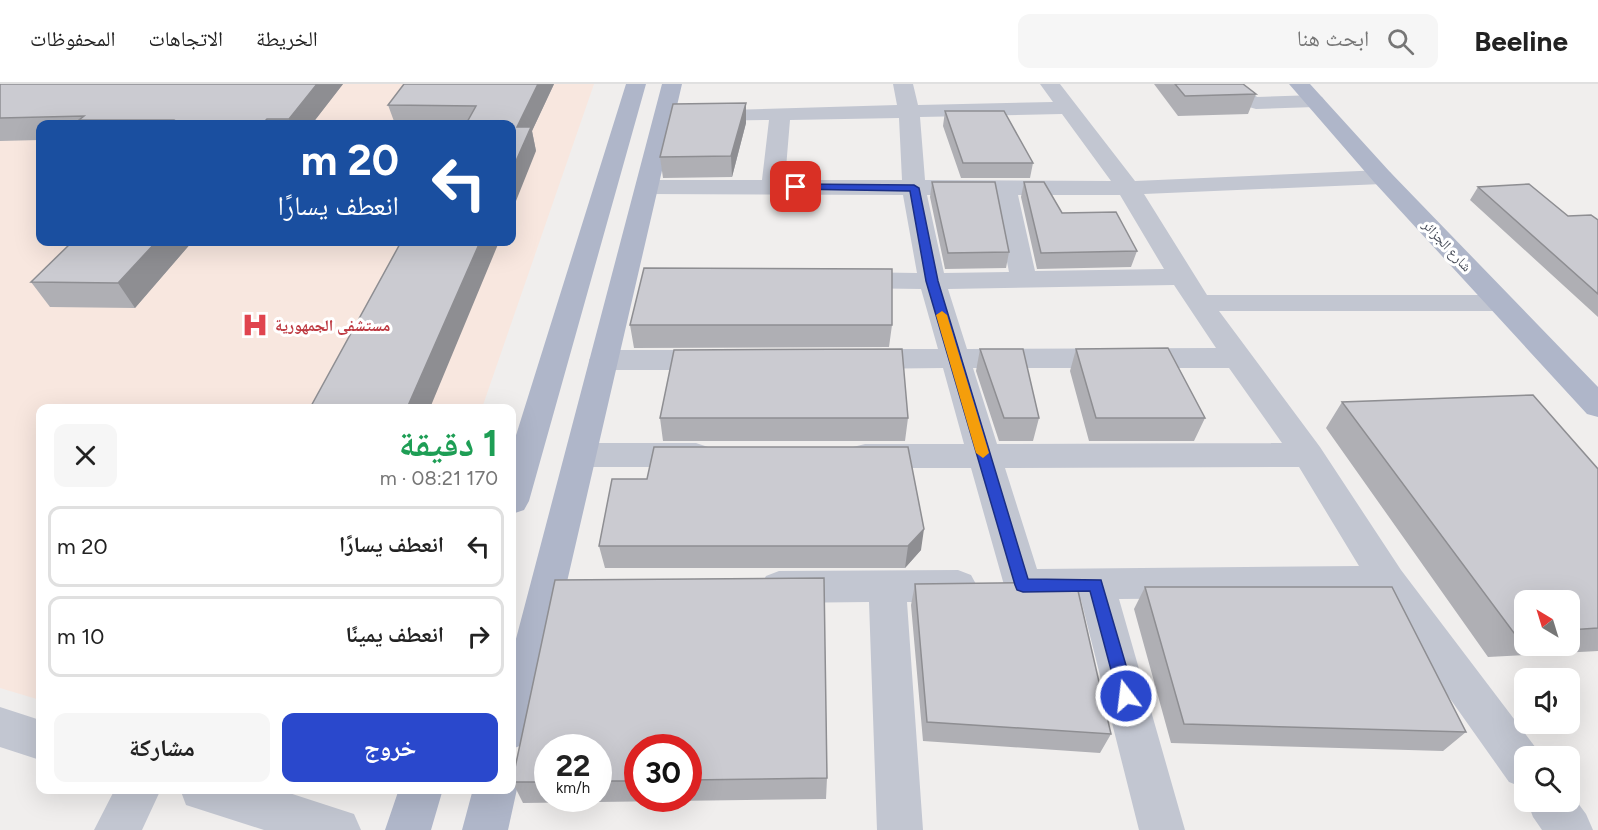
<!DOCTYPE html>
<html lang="ar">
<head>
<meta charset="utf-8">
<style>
	body { margin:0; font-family:Figtree,"Noto Naskh Arabic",sans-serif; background:#f6f6f6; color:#222; direction:rtl; height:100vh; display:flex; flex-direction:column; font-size:22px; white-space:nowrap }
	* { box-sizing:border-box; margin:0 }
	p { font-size:20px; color:#767676 }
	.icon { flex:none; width:33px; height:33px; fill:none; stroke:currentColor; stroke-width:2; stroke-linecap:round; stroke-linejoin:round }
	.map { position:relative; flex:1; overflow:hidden; direction:ltr }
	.panel { position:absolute; left:36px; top:320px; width:480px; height:390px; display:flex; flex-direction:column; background:#fff; border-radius:12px; box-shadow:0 6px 24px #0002; direction:rtl }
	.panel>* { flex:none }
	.top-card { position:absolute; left:36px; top:36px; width:480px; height:126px; border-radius:12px; box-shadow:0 6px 24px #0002; direction:rtl; background:#1a4fa0; color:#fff; overflow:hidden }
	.needle { width:39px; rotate:322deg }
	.fabs { position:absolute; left:1514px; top:506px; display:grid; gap:12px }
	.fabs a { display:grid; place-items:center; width:66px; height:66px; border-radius:12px; background:#fff; box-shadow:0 6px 24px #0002; font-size:30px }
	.speed { position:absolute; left:534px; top:650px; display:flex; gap:12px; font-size:30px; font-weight:700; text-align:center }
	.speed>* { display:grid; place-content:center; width:78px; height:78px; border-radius:50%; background:#fff; box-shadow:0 6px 24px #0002; line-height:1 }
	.speed small { font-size:15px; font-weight:400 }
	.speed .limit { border:9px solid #d22; background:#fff; color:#111 }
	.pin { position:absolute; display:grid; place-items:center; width:51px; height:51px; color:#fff; margin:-26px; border-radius:12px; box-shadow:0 3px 9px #0006 }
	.me { position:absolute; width:66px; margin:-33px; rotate:345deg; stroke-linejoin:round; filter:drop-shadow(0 0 4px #0008) }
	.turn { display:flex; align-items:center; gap:21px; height:126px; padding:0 18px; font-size:27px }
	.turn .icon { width:78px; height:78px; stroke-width:2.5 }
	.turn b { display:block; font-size:42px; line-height:51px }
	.round { display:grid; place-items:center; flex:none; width:63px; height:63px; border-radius:12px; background:#f6f6f6 }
	.head { display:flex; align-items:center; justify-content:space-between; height:102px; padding:0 18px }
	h1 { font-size:36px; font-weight:700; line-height:45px; color:#1e9e55 }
	.button { display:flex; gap:12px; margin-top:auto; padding:12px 18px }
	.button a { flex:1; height:69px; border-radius:12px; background:#2a48cc; color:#fff; font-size:24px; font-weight:700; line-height:69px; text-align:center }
	.button a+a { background:#f6f6f6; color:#222 }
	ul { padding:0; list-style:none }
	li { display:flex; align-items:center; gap:18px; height:81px; margin:0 12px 9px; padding:0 6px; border:3px solid #e0e0e0; border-radius:12px }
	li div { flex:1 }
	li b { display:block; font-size:22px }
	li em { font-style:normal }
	header { display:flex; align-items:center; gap:36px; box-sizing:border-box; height:84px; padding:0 30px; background:#fff; border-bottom:2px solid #e0e0e0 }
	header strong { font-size:28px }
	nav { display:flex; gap:33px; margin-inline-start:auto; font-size:21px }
	.search { width:420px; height:54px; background:#f6f6f6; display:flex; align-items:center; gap:15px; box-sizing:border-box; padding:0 21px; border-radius:12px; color:#767676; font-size:22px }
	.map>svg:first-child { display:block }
</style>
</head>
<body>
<header>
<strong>Beeline</strong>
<div class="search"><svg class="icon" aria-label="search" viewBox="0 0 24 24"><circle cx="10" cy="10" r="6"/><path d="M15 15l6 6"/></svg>ابحث هنا</div>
<nav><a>الخريطة</a><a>الاتجاهات</a><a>المحفوظات</a></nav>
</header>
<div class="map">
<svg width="1598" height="746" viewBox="0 0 1598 746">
	<rect width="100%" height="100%" fill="#f0eeed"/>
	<path fill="#f8e7df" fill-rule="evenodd" d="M0 0H594L482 324H40V616L0 604ZM40 40H512V158H40Z"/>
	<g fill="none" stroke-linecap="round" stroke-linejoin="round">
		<path fill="#c2c6d1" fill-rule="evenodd" d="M893 0H913L918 21 1053 18 1040 0H1060L1135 97 1382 86 1390 88 1394 93 1390 98 1382 100 1144 110 1207 211H1500L1510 213 1514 219 1510 225 1500 227H1219L1320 363 1401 486 1539 668 1541 672H1524V704L1509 698 1378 513 1119 515 1185 746H1139L1081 516 1023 517 1010 512 1004 501 971 384H865L853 381 849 372 853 363 865 360H964L943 284 858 285 848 282 843 275 848 268 858 265H938L921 205 849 204 840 202 836 196 840 190 849 188 917 189 903 111 647 110 639 108 635 103 639 98 647 96H762L769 36 702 37 695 35 691 31 695 27 897 21ZM1062 30 1111 97 925 96 920 33ZM899 34 902 96H785L790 36ZM927 111H994L1009 188 944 189ZM1018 111H1120L1164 185 1035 187ZM1174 201 1216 264 967 265 948 205ZM973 284H1229L1282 359 997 360ZM1299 383 1359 482 1037 485 1005 384Z
			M1222 0H1243L1257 13 1315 11 1322 13 1325 17 1322 21 1315 23 1256 25 1249 23 1239 20Z
			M604 266H716L726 269 731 276 726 283 716 286H604L594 283 589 276 594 269Z
			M581 359H696L708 363 712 371 708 379 696 383H581L569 379 565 371 569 363Z
			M958 486 971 491 977 502 971 513 958 518H907L923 746H877L869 518 779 519 766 514 760 503 766 492 779 487Z
			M0 623 40 636V676L0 663Z
			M115 705H161L142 746H94Z
			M180 705H277L354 730 361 746H264L186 721Z
			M1569 707 1586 730 1593 746H1542L1533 733 1527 717H1569Z"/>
		<path fill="#afb6c9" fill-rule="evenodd" d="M626 0H646L529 417 524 426 512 430V364Z
			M662 0H682L533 645 527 659 512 665V570Z
			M1289 0H1310L1390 88 1598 303V333L1587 330 1374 98Z
			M512 691 517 705 508 746H462L473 705H512Z
			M399 705H443L431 746H385Z"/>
	</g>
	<path fill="#afafb4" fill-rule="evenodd" d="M0 0H343L312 40H40V56L0 57Z
		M404 0H554L532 47 536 67 512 40H395L388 21Z
		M1154 0H1243L1256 10 1248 30 1178 32Z
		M746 19V39L732 93 663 94 660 73Z
		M945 27 1033 79 1030 94H961L943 42Z
		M932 98 1009 168 1006 184 945 185 930 113Z
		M1024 98 1062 129 1137 167 1131 183 1037 185 1021 113Z
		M1478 103 1568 132 1598 136V233L1470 116Z
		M70 158H192L135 224 50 223 31 198 71 159Z
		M630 241H892L889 263 634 264Z
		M980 265 1039 334 1033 357H999L976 287Z
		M1076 265 1205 334 1194 357H1089L1070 287Z
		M1342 318 1598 385V567L1488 573 1326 344ZM1524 516H1569V561H1524Z
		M660 334H908L905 357H663Z
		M654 363 921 466 905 484H605L599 462 647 395Z
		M824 494 827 694 826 715 523 719 512 697 555 496ZM548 663H598V714H548ZM638 663H688V714H638Z
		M915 500 1111 650 1100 669 923 657 911 521Z
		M1145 503 1466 648 1443 667 1171 659 1134 525Z"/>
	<path fill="#8e8e92" d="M317 0H343L312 40H291L289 35Z
		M538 0H554L532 47 536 67 512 127V86L517 43Z
		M746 19V39L732 93 731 72Z
		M267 35 270 40H262Z
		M156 158H192L135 224 118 199Z
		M480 158H499L430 324H407Z
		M924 445 921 466 905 484 908 462Z"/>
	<path fill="#cbcbd1" stroke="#8e8e92" stroke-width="1.5" d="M0 0H317L289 35H267L262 40H167L173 36H79L84 32 0 34Z
		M404 0H538L517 43H531L512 86V40H466L476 22 388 21Z
		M1175 0H1243L1256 10 1185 12Z
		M746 19 731 72 660 73 673 20Z
		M945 27H1004L1033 79H963Z
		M932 98H995L1009 168 948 169Z
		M1024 98H1044L1062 129 1116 128 1137 167 1041 169Z
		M1529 100 1568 132 1591 131 1598 136V210L1478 103Z
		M72 158H156L118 199 31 198Z
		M401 158H480L407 324H310Z
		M644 184 892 185V241H630Z
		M1168 264 1205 334H1096L1076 265Z
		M902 265 908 334H660L674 266Z
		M980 265H1023L1039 334H1004Z
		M1533 311 1598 385V544L1569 546V516H1524V548L1514 549 1342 318Z
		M654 363H908L924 445 908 462H599L612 395H647Z
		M824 494 827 694 688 696V663H638V697H598V663H548V698H512L555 496Z
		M1076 498 1111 650 927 638 915 500Z
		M1145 503H1392L1466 648 1184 640Z"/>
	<path fill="#2a48cc" stroke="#1b2f85" stroke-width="1.5" d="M796 100 914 101 919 104 938 197 1028 495 1101 496 1135 612 1132 618 1126 620 1120 618 1118 612 1090 507 1023 508 1017 506 1015 501 926 197 910 107 793 105 791 103Z"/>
	<path fill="#f59e0b" d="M942 227 947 231 989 369 983 374 976 369 936 231Z"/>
	<defs>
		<g id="hospital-bare" transform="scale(2.07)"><path d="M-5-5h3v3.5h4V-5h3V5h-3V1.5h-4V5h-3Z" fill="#e0444e" stroke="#fff" stroke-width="2.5" paint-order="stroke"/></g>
	</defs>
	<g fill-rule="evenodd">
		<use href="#hospital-bare" x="255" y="241"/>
	</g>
	<g text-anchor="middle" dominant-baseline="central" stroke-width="6" stroke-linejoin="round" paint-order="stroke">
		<g font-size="14" fill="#474c58" stroke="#fff">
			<text transform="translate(1447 162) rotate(47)">شارع الجزائر</text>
		</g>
		<g font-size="16" font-weight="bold" fill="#be3a42" stroke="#fff" text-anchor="start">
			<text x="275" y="241">مستشفى الجمهورية</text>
		</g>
	</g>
</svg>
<div class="fabs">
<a><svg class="needle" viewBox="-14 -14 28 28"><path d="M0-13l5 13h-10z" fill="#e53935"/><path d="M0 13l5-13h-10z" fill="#767676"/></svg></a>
<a><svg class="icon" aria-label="sound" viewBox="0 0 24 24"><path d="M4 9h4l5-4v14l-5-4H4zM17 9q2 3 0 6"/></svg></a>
<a><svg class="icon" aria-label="search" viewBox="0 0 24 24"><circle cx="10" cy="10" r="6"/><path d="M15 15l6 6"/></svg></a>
</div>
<div class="speed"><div>22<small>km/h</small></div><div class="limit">30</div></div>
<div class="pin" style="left:796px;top:103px;background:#d93025"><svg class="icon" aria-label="arrive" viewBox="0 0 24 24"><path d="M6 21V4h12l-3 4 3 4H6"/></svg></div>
<svg class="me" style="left:1126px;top:612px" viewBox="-20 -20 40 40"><circle r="17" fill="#2a48cc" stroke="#fff" stroke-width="3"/><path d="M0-11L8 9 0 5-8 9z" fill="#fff"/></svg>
<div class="top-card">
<div class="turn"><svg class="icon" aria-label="left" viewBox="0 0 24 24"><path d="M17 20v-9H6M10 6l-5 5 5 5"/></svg><div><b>20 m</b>انعطف يسارًا</div></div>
</div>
<section class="panel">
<div class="head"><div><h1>1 دقيقة</h1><p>170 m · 08:21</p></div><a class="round"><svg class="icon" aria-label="close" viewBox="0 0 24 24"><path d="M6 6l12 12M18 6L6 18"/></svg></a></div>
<ul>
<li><svg class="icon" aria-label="left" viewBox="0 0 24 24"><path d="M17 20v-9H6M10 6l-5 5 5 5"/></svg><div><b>انعطف يسارًا</b></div><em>20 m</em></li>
<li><svg class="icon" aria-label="right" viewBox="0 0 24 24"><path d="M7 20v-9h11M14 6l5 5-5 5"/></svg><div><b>انعطف يمينًا</b></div><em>10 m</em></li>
</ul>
<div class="button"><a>خروج</a><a>مشاركة</a></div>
</section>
</div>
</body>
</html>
